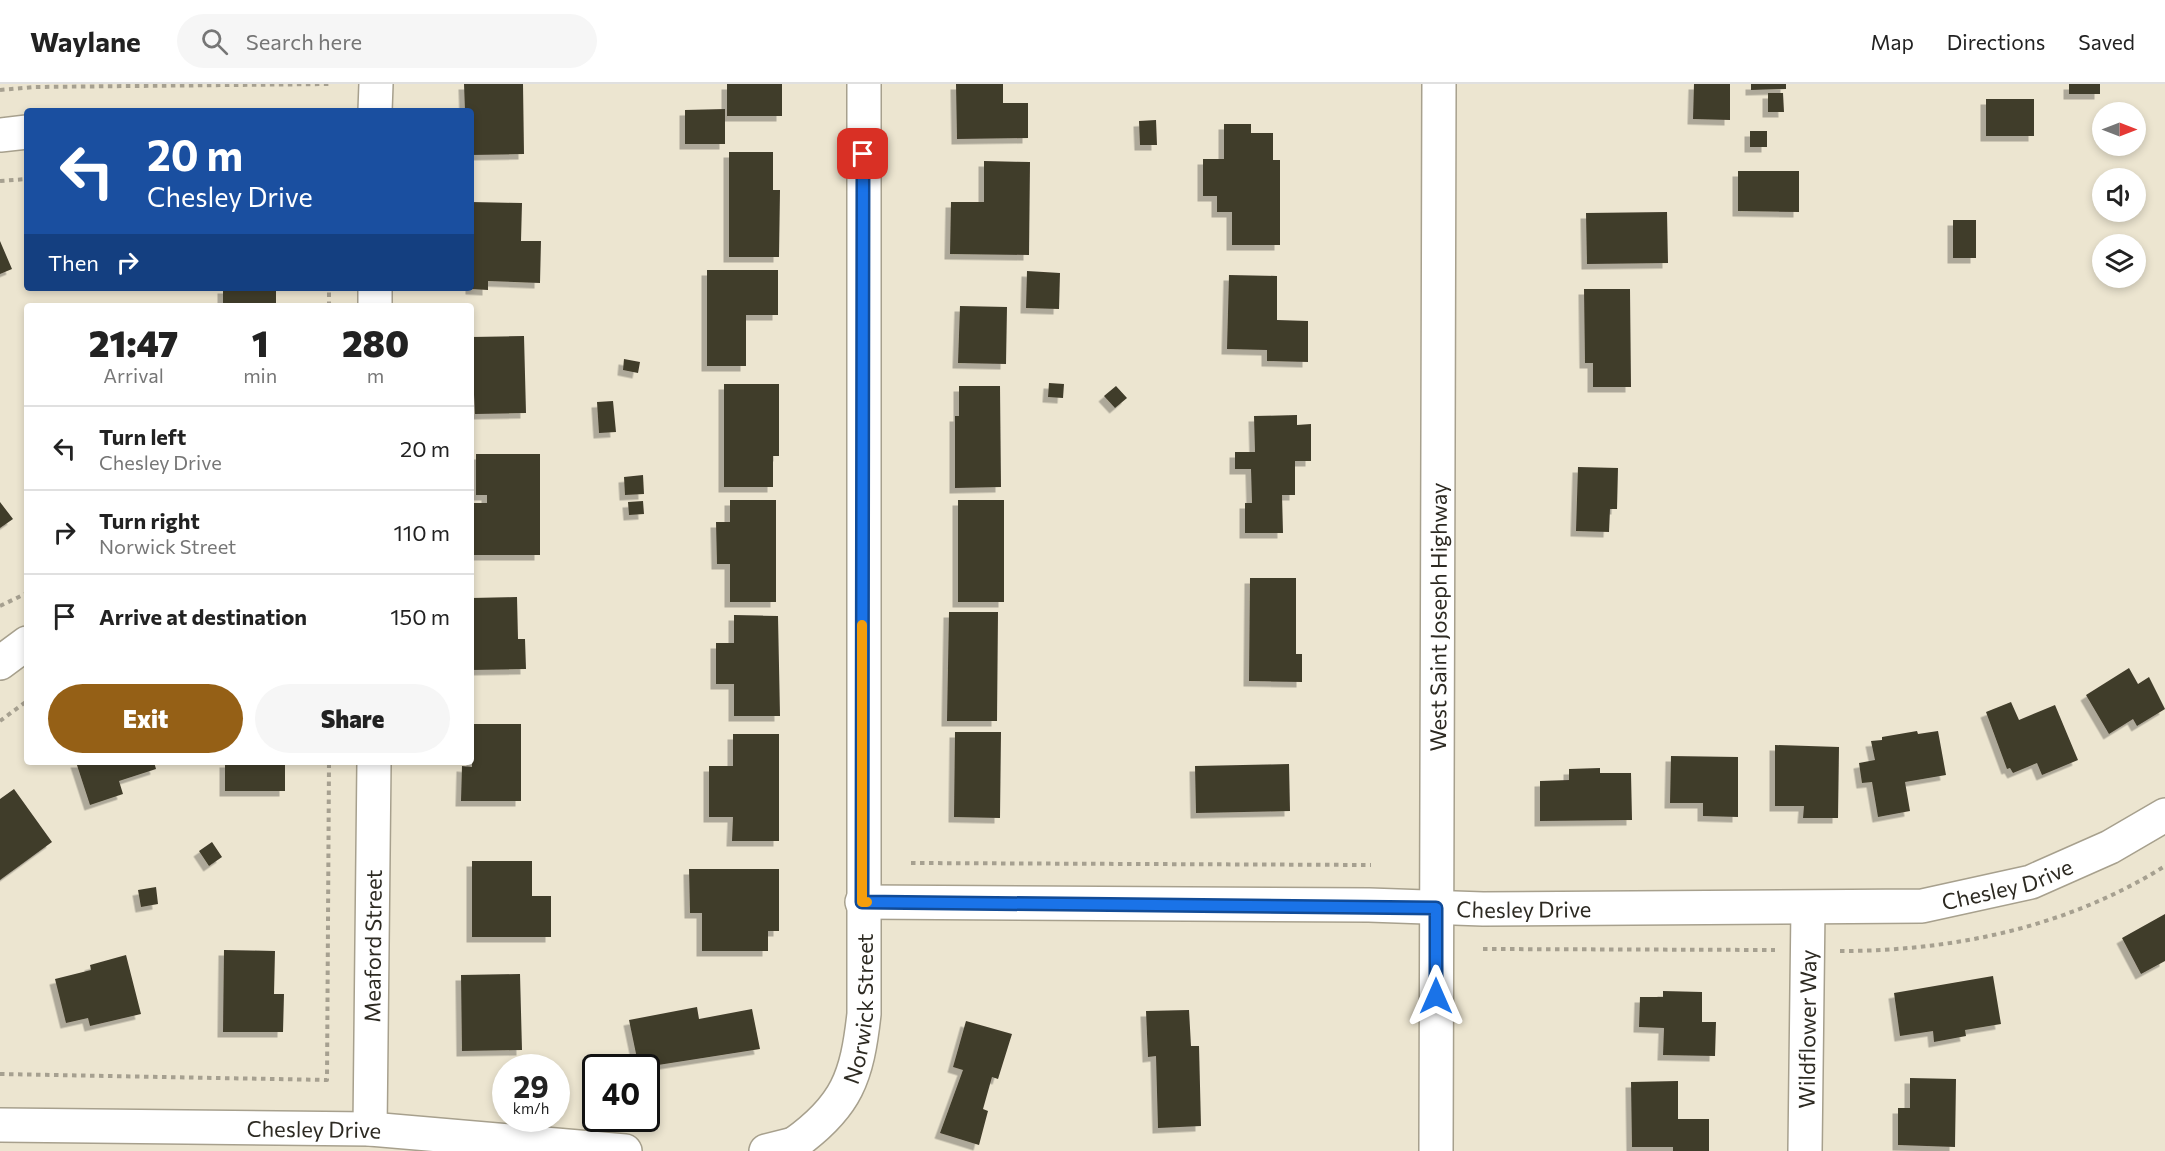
<!DOCTYPE html>
<html lang="en">
<head>
<meta charset="utf-8">
<style>
	body { margin:0; font-family:Commissioner,sans-serif; background:#f6f6f6; color:#222; height:100vh; display:flex; flex-direction:column; font-size:22px; white-space:nowrap }
	* { box-sizing:border-box; margin:0 }
	p { font-size:20px; color:#767676 }
	.icon { flex:none; width:33px; height:33px; fill:none; stroke:currentColor; stroke-width:2; stroke-linecap:round; stroke-linejoin:round }
	.map { position:relative; flex:1; overflow:hidden }
	.panel { position:absolute; left:24px; top:219px; width:450px; height:462px; display:flex; flex-direction:column; background:#fff; border-radius:6px; box-shadow:0 3px 9px #0003 }
	.panel>* { flex:none }
	.guide { position:absolute; left:24px; top:24px; width:450px; height:183px; border-radius:6px; box-shadow:0 3px 9px #0003; background:#1a4fa0; color:#fff; overflow:hidden }
	.needle { width:39px; rotate:90deg }
	.buttons { position:absolute; left:2092px; top:18px; display:grid; gap:12px }
	.buttons a { display:grid; place-items:center; width:54px; height:54px; border-radius:50%; background:#fff; box-shadow:0 3px 9px #0003; font-size:30px }
	.speed { position:absolute; left:492px; top:970px; display:flex; gap:12px; font-size:30px; font-weight:700; text-align:center }
	.speed>* { display:grid; place-content:center; width:78px; height:78px; border-radius:50%; background:#fff; box-shadow:0 3px 9px #0003; line-height:1 }
	.speed small { font-size:15px; font-weight:400 }
	.speed .limit { border:3px solid #111; border-radius:9px; background:#fff; color:#111 }
	.pin { position:absolute; display:grid; place-items:center; width:51px; height:51px; color:#fff; margin:-26px; border-radius:12px; box-shadow:0 3px 9px #0006 }
	.me { position:absolute; width:66px; margin:-33px; rotate:0deg; stroke-linejoin:round; filter:drop-shadow(0 0 4px #0008) }
	.turn { display:flex; align-items:center; gap:21px; height:126px; padding:0 24px; font-size:27px }
	.turn .icon { width:78px; height:78px; stroke-width:2.5 }
	.turn b { display:block; font-size:42px; line-height:51px }
	.then { display:flex; align-items:center; height:57px; padding:0 24px; background:#0003; gap:12px; font-size:22px }
	.eta { display:flex; justify-content:space-evenly; align-items:center; height:102px; text-align:center }
	.eta b { font-size:36px; font-weight:800; line-height:42px }
	.primary-button { display:flex; gap:12px; margin-top:auto; padding:12px 24px }
	.primary-button a { flex:1; height:69px; border-radius:36px; background:#956016; color:#fff; font-size:24px; font-weight:800; line-height:69px; text-align:center }
	.primary-button a+a { background:#f6f6f6; color:#222 }
	ul { padding:0; list-style:none }
	li { display:flex; align-items:center; gap:18px; height:84px; padding:0 24px; border-top:2px solid #e0e0e0 }
	li div { flex:1 }
	li b { display:block; font-size:22px }
	li em { font-style:normal }
	header { display:flex; align-items:center; gap:36px; box-sizing:border-box; height:84px; padding:0 30px; background:#fff; border-bottom:2px solid #e0e0e0 }
	header strong { font-size:28px }
	nav { display:flex; gap:33px; margin-inline-start:auto; font-size:21px }
	.search { width:420px; height:54px; background:#f6f6f6; display:flex; align-items:center; gap:15px; box-sizing:border-box; padding:0 21px; border-radius:33px; color:#767676; font-size:22px }
	.map>svg:first-child { display:block }
</style>
</head>
<body>
<header>
<strong>Waylane</strong>
<div class="search"><svg class="icon" aria-label="search" viewBox="0 0 24 24"><circle cx="10" cy="10" r="6"/><path d="M15 15l6 6"/></svg>Search here</div>
<nav><a>Map</a><a>Directions</a><a>Saved</a></nav>
</header>
<div class="map">
<svg width="2165" height="1067" viewBox="0 0 2165 1067">
	<defs>
		<filter id="shadow"><feDropShadow dx="-5.5" dy="5.5" stdDeviation="0" flood-color="#0004"/></filter>
	</defs>
	<rect width="100%" height="100%" fill="#ece5d0"/>
	<path fill="#413c2b" filter="url(#shadow)" d="M464 0H523L524 70 471 71V27H465Z
		M727 0H782V32H727Z
		M956 0H1003V19H1028V54L957 55Z
		M1694 0H1730V36L1693 35Z
		M1751 0H1786V5L1751 6Z
		M2069 0H2100V10H2069Z
		M1768 9H1783L1784 28H1768Z
		M1986 15H2034V52H1986Z
		M725 25V60H685V26Z
		M1156 36 1157 61H1140L1139 37Z
		M1224 40H1251V49H1273V76H1280V161H1232V128H1217V112H1203V75H1224Z
		M1750 47H1767V63H1750Z
		M729 68H773V106H780L779 173H729Z
		M984 77 1030 78 1029 171 950 170 951 118H984Z
		M1738 87H1799V128L1738 127Z
		M471 118 522 119 521 157H541L540 199 488 197V206L471 205Z
		M1667 128 1668 179 1587 180 1586 129Z
		M1953 136H1976V174H1953Z
		M0 157 12 185 0 190Z
		M707 186H778V231H746V282H707Z
		M1027 187 1060 189 1059 225 1026 224Z
		M1229 191 1277 192V236L1308 237V278L1267 277V266L1227 265Z
		M223 204H276V220H223Z
		M1584 205H1630L1631 303H1593V279H1585Z
		M960 222 1007 223 1006 280 958 279Z
		M524 252 526 329 475 330 471 253Z
		M624 275 640 278 638 289 623 286Z
		M1049 299 1064 300 1063 314 1048 313Z
		M724 300H779V372H773V403H724Z
		M959 302H1000L1001 403 955 404V332H959Z
		M1116 302 1127 314 1115 324 1104 312Z
		M613 317 616 348 599 349 597 318Z
		M1297 331V341L1311 340V377H1295V411H1282L1283 449H1245V419H1252L1251 385H1235V368H1255L1254 332Z
		M476 370H540V471H471V419H487V411H476Z
		M1578 383 1618 384 1617 425H1610L1609 448 1576 447Z
		M643 391 644 410 625 411 624 393Z
		M730 416H776V518H730V480H717L716 438H730Z
		M958 416H1004V518H958Z
		M643 417 644 430 629 431 628 418Z
		M0 418 13 435 0 444Z
		M1250 494H1296V570H1302V598L1249 597Z
		M517 513 518 555H525L526 585 471 586V514Z
		M949 528H998L997 637H947Z
		M734 531 778 532 780 632H734V600H716V559H734Z
		M2129 584 2138 600 2149 593 2165 625 2137 642 2133 635 2109 650 2086 611Z
		M2011 618 2019 636 2055 621 2078 676 2042 691 2037 679 2013 689 2010 684 2007 685 1986 628Z
		M472 640H521V717H461L462 682 472 683Z
		M1917 647 1918 650 1938 647 1946 691 1905 698 1910 727 1878 733 1872 698 1862 699 1859 679 1875 676 1871 657 1882 656V653Z
		M955 648H1001L1000 734 954 733Z
		M733 650H779V757H732L733 733H709V682H733Z
		M1775 661 1839 663 1838 734H1803L1804 722H1775Z
		M1671 672 1738 673V733L1703 732V719H1670Z
		M76 678H154L156 685 119 697 123 710 90 721Z
		M225 678H285V707H225Z
		M1289 680 1290 727 1196 729 1195 682Z
		M1600 684V689H1631L1632 736 1540 737V697L1569 696V685Z
		M14 705 52 758 0 796V715Z
		M212 758 222 773 209 782 199 767Z
		M472 777H532V812H551V853H472Z
		M689 785H779V847H768V867H702V829H690Z
		M156 803 158 820 141 823 138 806Z
		M2165 830V877L2141 890 2122 854Z
		M224 866 275 867 274 910H284L283 948H223Z
		M126 871 141 930 90 942 88 934 66 939 55 895 91 886 90 881Z
		M520 890 522 966 462 967 461 891Z
		M1993 892 2001 940 1965 946 1966 952 1934 958 1933 947 1900 952 1894 909Z
		M1663 907 1702 908V938H1716L1715 972 1663 971 1664 944 1639 943 1640 913H1663Z
		M697 923 699 935 752 925 760 965 639 984 629 936Z
		M1189 926 1191 962H1199L1201 1042 1158 1044 1156 972 1148 973 1146 927Z
		M966 937 1012 950 998 995 992 993 983 1025 988 1027 979 1061 940 1049 963 986 953 983Z
		M1910 994 1956 995 1955 1063 1898 1061V1024H1910Z
		M1678 997V1035H1709V1067H1673V1063H1632L1631 998Z"/>
	<g fill="none" stroke-linecap="round" stroke-linejoin="round">
		<g stroke="#a7a08d" stroke-width="36">
			<g id="minor">
				<path d="M375 27 376 0"/>
				<path d="M0 51 27 48"/>
				<path d="M375 222V204"/>
				<path d="M0 579 27 559"/>
				<path id="s1" d="M862 818 1369 821 1483 825 1922 822 2031 798 2110 763 2165 731"/>
				<path id="s2" d="M0 1041 370 1045 625 1067"/>
				<path id="s3" d="M370 1045 374 678"/>
				<path d="M766 1067 794 1060"/>
				<path id="s4" d="M794 1067V1060C847 1022 857 993 864 930V0"/>
				<path id="s5" d="M1436 1067 1439 0"/>
				<path id="s6" d="M1805 1067 1808 824"/>
			</g>
		</g>
		<path stroke="#a6a090" stroke-width="4" stroke-dasharray="4.5 4.5" stroke-linecap="butt" d="M0 6 35 3 330 0
			M0 97 27 95
			M329 222V204
			M0 522 27 509
			M0 637 27 617
			M911 779 1371 781
			M1483 865 1775 866
			M1840 867C1954 867 2068 843 2165 782
			M0 990 327 996 329 678"/>
		<use href="#minor" stroke="#fff" stroke-width="33"/>
	</g>
	<g fill="none" stroke-linecap="round" stroke-linejoin="round">
		<g stroke="#114b97" stroke-width="15">
			<path id="route" d="M863 70 862 818 1436 824V912"/>
		</g>
		<use href="#route" stroke="#1a73e8" stroke-width="10"/>
		<path stroke="#f59e0b" stroke-width="10" d="M862 541V818H867"/>
	</g>
	<g text-anchor="middle" dominant-baseline="central" stroke-width="6" stroke-linejoin="round" paint-order="stroke">
		<g font-size="22" fill="#2d2a22" stroke="#fff">
			<text stroke="none"><textPath href="#s5" startOffset="534">West Saint Joseph Highway</textPath></text>
			<text stroke="none"><textPath href="#s1" startOffset="1148">Chesley Drive</textPath></text>
			<text stroke="none"><textPath href="#s1" startOffset="662">Chesley Drive</textPath></text>
			<text stroke="none"><textPath href="#s3" startOffset="183">Meaford Street</textPath></text>
			<text stroke="none"><textPath href="#s4" startOffset="166">Norwick Street</textPath></text>
			<text stroke="none"><textPath href="#s6" startOffset="122">Wildflower Way</textPath></text>
			<text stroke="none"><textPath href="#s2" startOffset="314">Chesley Drive</textPath></text>
		</g>
	</g>
</svg>
<div class="buttons">
<a><svg class="needle" viewBox="-14 -14 28 28"><path d="M0-13l5 13h-10z" fill="#e53935"/><path d="M0 13l5-13h-10z" fill="#767676"/></svg></a>
<a><svg class="icon" aria-label="sound" viewBox="0 0 24 24"><path d="M4 9h4l5-4v14l-5-4H4zM17 9q2 3 0 6"/></svg></a>
<a><svg class="icon" aria-label="layers" viewBox="0 0 24 24"><path d="M12 4l9 5-9 5-9-5zM3 14l9 5 9-5"/></svg></a>
</div>
<div class="speed"><div>29<small>km/h</small></div><div class="limit">40</div></div>
<div class="pin" style="left:863px;top:70px;background:#d93025"><svg class="icon" aria-label="arrive" viewBox="0 0 24 24"><path d="M6 21V4h12l-3 4 3 4H6"/></svg></div>
<svg class="me" style="left:1436px;top:912px" viewBox="-20 -20 40 40"><path d="M0-17L14 15 0 8-14 15z" fill="#1a73e8" stroke="#fff" stroke-width="4"/></svg>
<div class="guide">
<div class="turn"><svg class="icon" aria-label="left" viewBox="0 0 24 24"><path d="M17 20v-9H6M10 6l-5 5 5 5"/></svg><div><b>20 m</b>Chesley Drive</div></div>
<div class="then">Then<svg class="icon" aria-label="right" viewBox="0 0 24 24"><path d="M7 20v-9h11M14 6l5 5-5 5"/></svg></div>
</div>
<section class="panel">
<div class="eta">
<div><b>21:47</b><p>Arrival</p></div>
<div><b>1</b><p>min</p></div>
<div><b>280</b><p>m</p></div>
</div>
<ul>
<li><svg class="icon" aria-label="left" viewBox="0 0 24 24"><path d="M17 20v-9H6M10 6l-5 5 5 5"/></svg><div><b>Turn left</b><p>Chesley Drive</p></div><em>20 m</em></li>
<li><svg class="icon" aria-label="right" viewBox="0 0 24 24"><path d="M7 20v-9h11M14 6l5 5-5 5"/></svg><div><b>Turn right</b><p>Norwick Street</p></div><em>110 m</em></li>
<li><svg class="icon" aria-label="arrive" viewBox="0 0 24 24"><path d="M6 21V4h12l-3 4 3 4H6"/></svg><div><b>Arrive at destination</b></div><em>150 m</em></li>
</ul>
<div class="primary-button"><a>Exit</a><a>Share</a></div>
</section>
</div>
</body>
</html>
